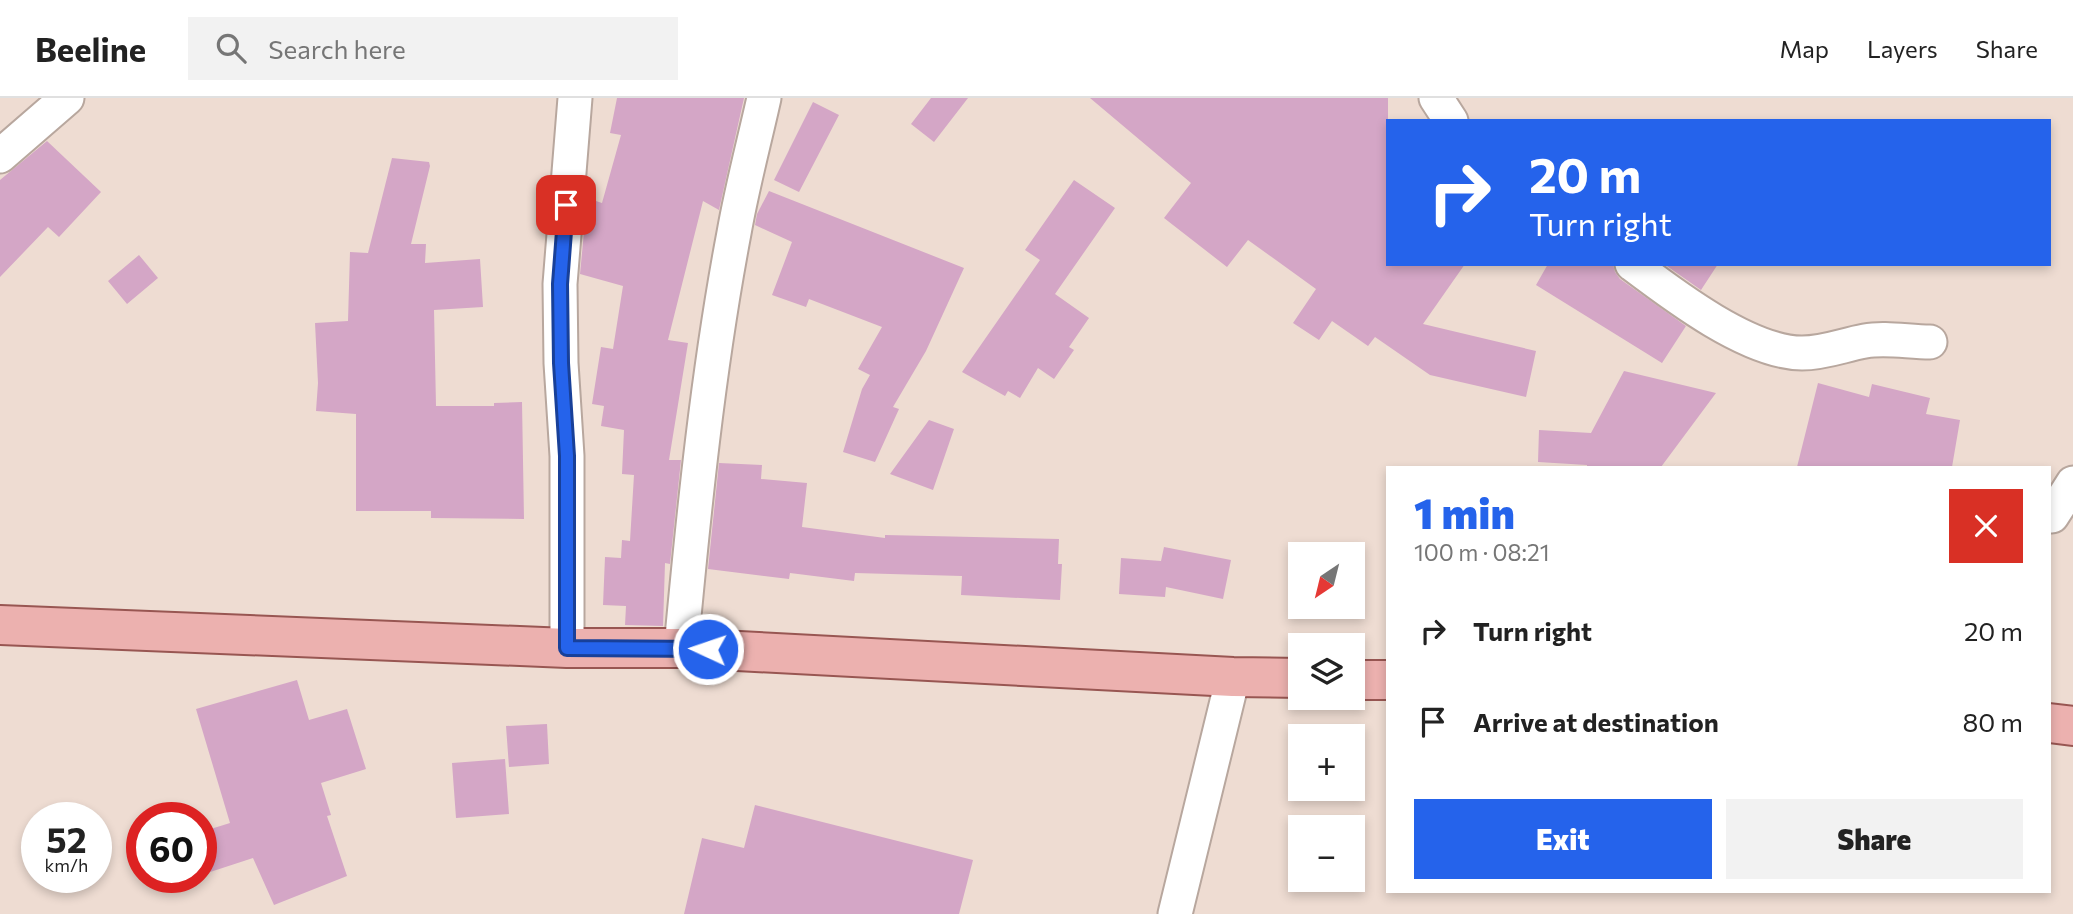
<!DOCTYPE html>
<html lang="en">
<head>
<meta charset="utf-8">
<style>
	body { margin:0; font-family:Commissioner,sans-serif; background:#f2f2f2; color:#222; height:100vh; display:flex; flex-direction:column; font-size:26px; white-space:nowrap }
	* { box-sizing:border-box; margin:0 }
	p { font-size:23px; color:#767676 }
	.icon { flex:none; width:38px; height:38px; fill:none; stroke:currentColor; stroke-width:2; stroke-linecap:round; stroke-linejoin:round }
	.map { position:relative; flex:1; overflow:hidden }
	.drawer { position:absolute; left:1386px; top:368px; width:665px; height:427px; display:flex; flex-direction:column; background:#fff; border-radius:0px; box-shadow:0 4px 10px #0003 }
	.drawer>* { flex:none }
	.banner { position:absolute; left:1386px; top:21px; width:665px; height:147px; border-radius:0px; box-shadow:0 4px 10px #0003; background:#2563eb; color:#fff; overflow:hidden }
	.needle { width:46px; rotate:215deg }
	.controls { position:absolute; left:1288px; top:444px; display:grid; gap:14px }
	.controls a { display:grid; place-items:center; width:77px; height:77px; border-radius:0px; background:#fff; box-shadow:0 4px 10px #0003; font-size:35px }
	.speed { position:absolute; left:21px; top:704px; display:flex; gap:14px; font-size:35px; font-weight:700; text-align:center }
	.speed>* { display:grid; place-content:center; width:91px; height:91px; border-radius:50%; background:#fff; box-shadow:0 4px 10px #0003; line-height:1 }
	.speed small { font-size:18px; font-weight:400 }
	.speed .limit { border:10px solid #d22; background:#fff; color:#111 }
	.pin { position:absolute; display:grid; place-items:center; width:60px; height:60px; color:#fff; margin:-30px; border-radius:14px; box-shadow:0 4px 10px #0006 }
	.me { position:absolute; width:77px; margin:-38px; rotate:273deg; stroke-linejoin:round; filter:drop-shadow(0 0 5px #0008) }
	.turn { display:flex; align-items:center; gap:24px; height:147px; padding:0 28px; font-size:32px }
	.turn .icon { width:91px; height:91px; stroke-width:2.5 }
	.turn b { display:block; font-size:49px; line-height:60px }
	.round { display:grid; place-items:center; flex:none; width:74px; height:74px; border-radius:0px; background:#f2f2f2 }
	.overview { display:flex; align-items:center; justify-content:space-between; height:119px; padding:0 28px }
	h1 { font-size:42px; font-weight:800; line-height:52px; color:#2563eb }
	.button { display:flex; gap:14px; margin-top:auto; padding:14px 28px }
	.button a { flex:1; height:80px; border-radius:0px; background:#2563eb; color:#fff; font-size:28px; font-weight:800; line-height:80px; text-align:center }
	.button a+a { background:#f2f2f2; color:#222 }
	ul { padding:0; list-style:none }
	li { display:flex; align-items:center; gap:21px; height:91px; padding:0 28px }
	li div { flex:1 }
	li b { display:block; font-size:26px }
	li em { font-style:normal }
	header { display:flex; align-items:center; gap:42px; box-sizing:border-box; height:98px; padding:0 35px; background:#fff; border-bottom:2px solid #e0e0e0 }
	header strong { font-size:33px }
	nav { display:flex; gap:38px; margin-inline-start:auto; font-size:24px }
	.search { width:490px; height:63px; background:#f2f2f2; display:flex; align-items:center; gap:18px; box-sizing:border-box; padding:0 24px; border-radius:0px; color:#767676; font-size:26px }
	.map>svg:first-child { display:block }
</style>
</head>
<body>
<header>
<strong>Beeline</strong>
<div class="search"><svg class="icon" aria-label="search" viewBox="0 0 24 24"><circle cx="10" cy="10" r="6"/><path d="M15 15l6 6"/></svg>Search here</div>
<nav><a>Map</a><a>Layers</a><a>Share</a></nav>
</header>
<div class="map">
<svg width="2073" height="816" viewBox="0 0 2073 816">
	<rect width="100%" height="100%" fill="#eedcd2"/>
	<path fill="#d4a6c6" d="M617 0H744L719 112 703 103 668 242 688 245 669 362H681L670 466 665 465 663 528 625 527 626 508 603 507 605 459 621 460 622 442 630 443 634 377 622 376 624 332 601 328 604 308 592 306 601 249 613 251 623 188 580 176 584 134 593 102 602 105 621 37 610 35Z
		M931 0H968L934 44 911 26Z
		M1090 0H1388V166H1465L1423 226 1536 253 1526 299 1430 277 1375 239 1368 248 1332 223 1319 242 1293 225 1316 191 1248 142 1227 169 1164 120 1191 85Z
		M813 4 839 17 799 94 774 82Z
		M47 43 101 94 59 139 48 129 0 179V82Z
		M392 60 429 64 430 68 411 146H426L425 165 480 161 483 209 434 212 436 308H494V305L522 304 524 421 431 420V413H356V316L316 313 318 285 315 225 348 223 350 154 368 155Z
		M1074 82 1115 110 1055 196 1089 220 1069 249 1074 252 1054 281 1038 270 1020 300 1008 293 1005 298 962 274 1040 162 1025 152Z
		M769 93 964 170 926 253 893 309 899 311 875 364 843 354 862 291 870 277 858 271 882 229 809 201 806 209 772 197 792 144 755 127 757 116Z
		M139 157 158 180 127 206 108 183Z
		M1548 166H1613L1615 174 1620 181 1686 228 1662 265 1536 187Z
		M1664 166H1718L1701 192Z
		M1624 273 1716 295 1661 369H1587V367L1538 364 1539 332 1591 335Z
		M1818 285 1869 299 1872 286 1930 300 1926 316 1960 322 1952 369H1797Z
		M929 322 954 331 933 392 890 376Z
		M719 365 762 367 761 381 807 385 802 429 885 440V437L1059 441 1058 466H1062L1060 502 961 497 962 478 855 475 854 483 790 475 789 481 708 471Z
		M1164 449 1231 462 1223 501 1166 489 1165 499 1119 496 1121 460 1161 463Z
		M297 582 309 622 347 611 366 671 321 685 331 717 327 718 347 778 274 807 253 760 201 777V734L230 725 196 611Z
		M547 626 549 666 509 669 506 628Z
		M505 661 509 716 456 720 452 665Z
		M755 707 973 762 959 816H684L702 740 744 750Z"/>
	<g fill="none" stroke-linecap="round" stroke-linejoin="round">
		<g stroke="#b8a79e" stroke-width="37">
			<path id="minor" d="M1436 0 1451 23
				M0 58 67 0
				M1632 166C1673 197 1749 255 1802 255 1825 255 1843 247 1865 243 1885 239 1909 244 1930 244
				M2052 418 2073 385
				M567 550V358L561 265 560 186 575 0
				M681 550C694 411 708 272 734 135 742 89 754 45 764 0
				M1175 816 1233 579"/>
		</g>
		<g stroke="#985652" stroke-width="42">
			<path id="primary" d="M0 527 567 550H681L1233 579 1300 580
				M1353 582H1388
				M2049 625 2073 628"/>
		</g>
		<use href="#minor" stroke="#fff" stroke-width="33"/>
		<use href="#primary" stroke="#ecb1af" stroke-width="38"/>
	</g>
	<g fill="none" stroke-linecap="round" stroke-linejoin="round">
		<g stroke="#184099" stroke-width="18">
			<path id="route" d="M566 107 560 186 561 265 567 358V550L708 551"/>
		</g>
		<use href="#route" stroke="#2563eb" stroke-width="12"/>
	</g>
</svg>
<div class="controls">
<a><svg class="needle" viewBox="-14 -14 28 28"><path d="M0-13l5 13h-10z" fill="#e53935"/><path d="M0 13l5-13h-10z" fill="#767676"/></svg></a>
<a><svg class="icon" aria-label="layers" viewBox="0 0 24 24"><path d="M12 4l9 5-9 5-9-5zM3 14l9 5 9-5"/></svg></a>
<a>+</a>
<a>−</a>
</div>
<div class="speed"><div>52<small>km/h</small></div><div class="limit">60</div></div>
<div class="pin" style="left:566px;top:107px;background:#d93025"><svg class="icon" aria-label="arrive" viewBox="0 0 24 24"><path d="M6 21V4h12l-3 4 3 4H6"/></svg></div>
<svg class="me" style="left:708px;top:551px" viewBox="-20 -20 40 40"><circle r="17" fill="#2563eb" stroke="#fff" stroke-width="3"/><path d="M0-11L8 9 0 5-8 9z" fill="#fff"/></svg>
<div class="banner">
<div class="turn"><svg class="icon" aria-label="right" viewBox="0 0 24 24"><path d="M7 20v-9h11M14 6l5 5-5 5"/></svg><div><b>20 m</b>Turn right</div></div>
</div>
<section class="drawer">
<div class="overview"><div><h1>1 min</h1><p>100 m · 08:21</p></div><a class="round" style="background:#d93025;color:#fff"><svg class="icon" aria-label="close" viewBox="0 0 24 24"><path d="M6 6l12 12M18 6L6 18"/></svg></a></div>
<ul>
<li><svg class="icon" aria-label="right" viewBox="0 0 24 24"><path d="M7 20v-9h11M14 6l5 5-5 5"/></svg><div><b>Turn right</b></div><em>20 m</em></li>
<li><svg class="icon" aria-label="arrive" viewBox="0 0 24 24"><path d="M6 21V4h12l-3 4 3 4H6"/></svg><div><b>Arrive at destination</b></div><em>80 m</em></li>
</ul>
<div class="button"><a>Exit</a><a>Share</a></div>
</section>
</div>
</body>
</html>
